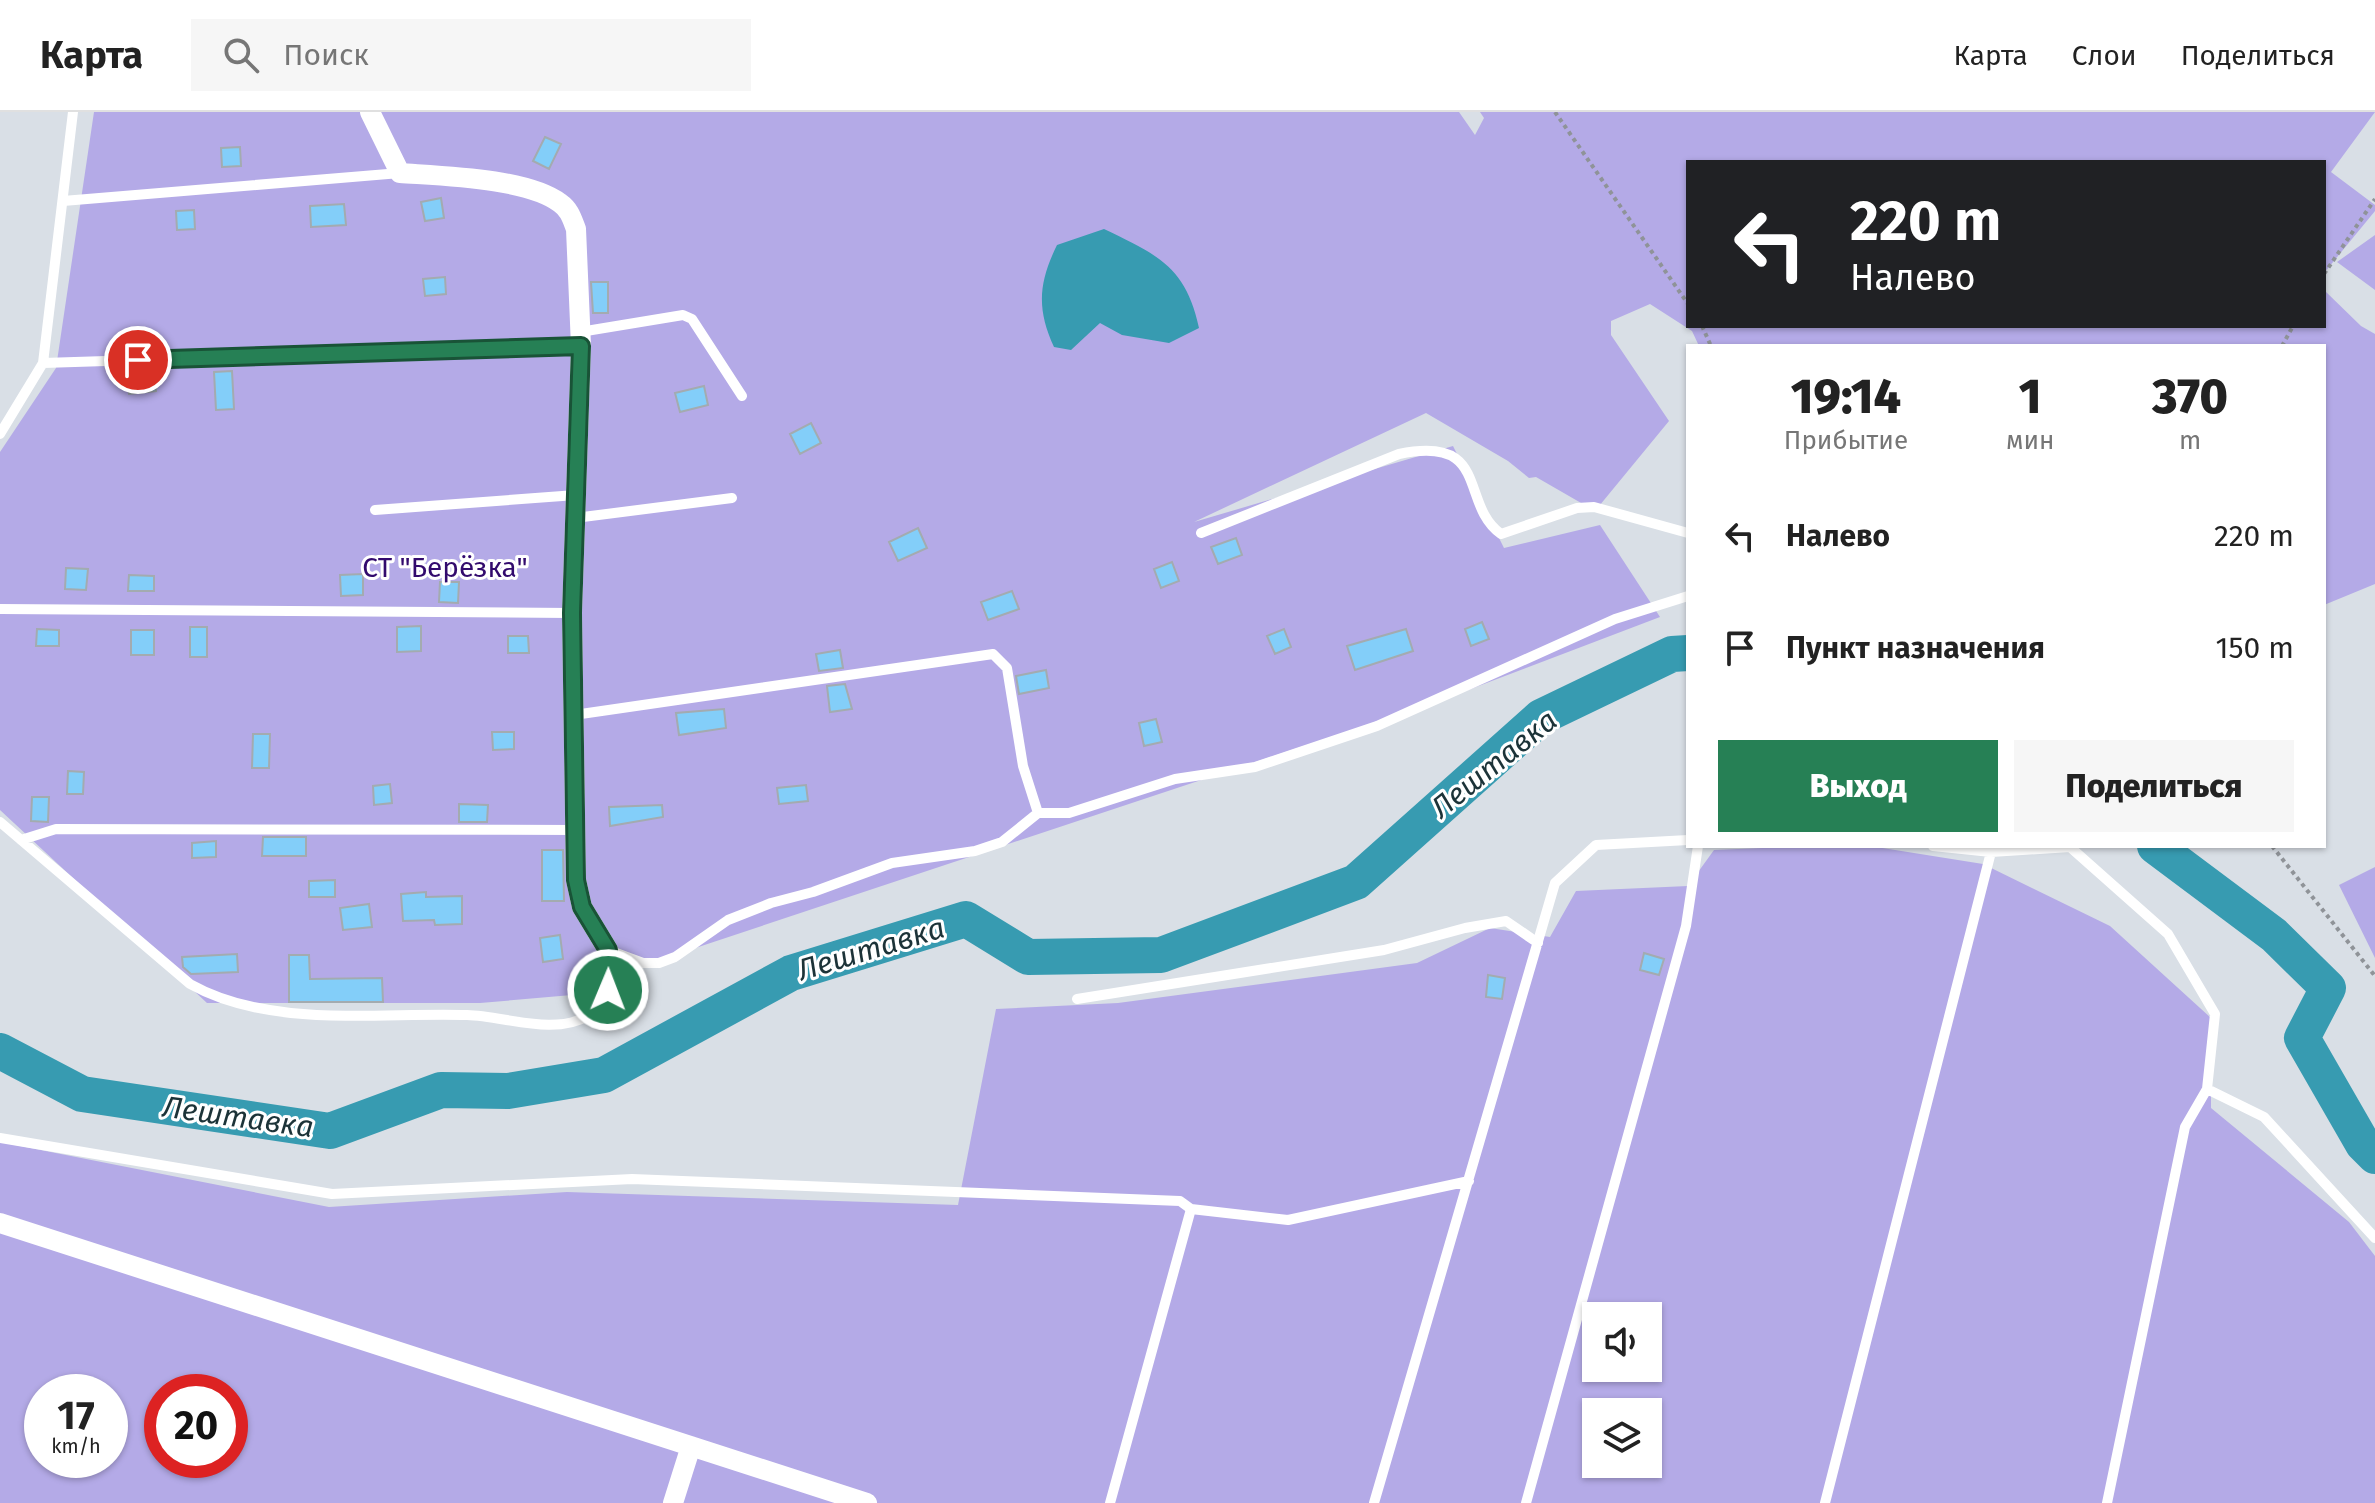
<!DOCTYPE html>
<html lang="ru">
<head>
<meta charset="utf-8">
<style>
	body { margin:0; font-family:"Fira Sans",sans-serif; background:#f6f6f6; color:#222; height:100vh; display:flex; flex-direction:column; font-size:30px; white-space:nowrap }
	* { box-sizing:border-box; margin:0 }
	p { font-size:26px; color:#767676 }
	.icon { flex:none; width:44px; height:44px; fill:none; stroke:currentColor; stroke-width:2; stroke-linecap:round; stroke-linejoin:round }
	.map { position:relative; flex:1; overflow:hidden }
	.panel { position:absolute; left:1686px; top:232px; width:640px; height:504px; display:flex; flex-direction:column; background:#fff; border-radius:0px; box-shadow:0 2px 6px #0004 }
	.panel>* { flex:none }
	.top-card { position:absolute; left:1686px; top:48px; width:640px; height:168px; border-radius:0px; box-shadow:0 2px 6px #0004; background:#202124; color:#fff; overflow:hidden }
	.fabs { position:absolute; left:1582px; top:1190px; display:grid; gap:16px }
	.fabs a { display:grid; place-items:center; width:80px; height:80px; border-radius:0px; background:#fff; box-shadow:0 2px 6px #0004; font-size:40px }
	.speed { position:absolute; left:24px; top:1262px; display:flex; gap:16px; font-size:40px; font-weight:700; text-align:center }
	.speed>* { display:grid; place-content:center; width:104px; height:104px; border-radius:50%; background:#fff; box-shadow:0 2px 6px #0004; line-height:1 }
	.speed small { font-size:20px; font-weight:400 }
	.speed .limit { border:12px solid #d22; background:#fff; color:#111 }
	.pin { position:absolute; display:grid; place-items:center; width:68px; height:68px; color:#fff; margin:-34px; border:4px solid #fff; border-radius:50%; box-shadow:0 2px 8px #0007 }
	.me { position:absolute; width:88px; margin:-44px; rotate:1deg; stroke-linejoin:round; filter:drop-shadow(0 0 6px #0008) }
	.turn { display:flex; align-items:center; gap:28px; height:168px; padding:0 32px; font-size:36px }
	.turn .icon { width:104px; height:104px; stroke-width:2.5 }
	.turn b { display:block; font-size:56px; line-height:68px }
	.eta { display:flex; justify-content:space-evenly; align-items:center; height:136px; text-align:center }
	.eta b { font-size:48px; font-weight:800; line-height:56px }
	.cta { display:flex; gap:16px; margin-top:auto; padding:16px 32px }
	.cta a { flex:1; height:92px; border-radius:0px; background:#268055; color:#fff; font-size:32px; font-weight:800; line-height:92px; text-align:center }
	.cta a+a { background:#f6f6f6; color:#222 }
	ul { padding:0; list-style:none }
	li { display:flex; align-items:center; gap:24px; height:112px; padding:0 32px }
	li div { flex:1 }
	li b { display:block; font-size:30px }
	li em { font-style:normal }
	header { display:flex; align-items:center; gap:48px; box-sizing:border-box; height:112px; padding:0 40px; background:#fff; border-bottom:2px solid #e0e0e0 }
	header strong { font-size:38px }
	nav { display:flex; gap:44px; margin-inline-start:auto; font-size:28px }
	.search { width:560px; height:72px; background:#f6f6f6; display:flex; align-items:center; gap:20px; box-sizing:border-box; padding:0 28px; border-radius:0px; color:#767676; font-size:30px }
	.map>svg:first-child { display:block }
</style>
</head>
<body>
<header>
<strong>Карта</strong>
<div class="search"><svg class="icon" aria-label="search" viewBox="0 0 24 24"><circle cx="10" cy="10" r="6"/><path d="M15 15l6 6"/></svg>Поиск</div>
<nav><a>Карта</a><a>Слои</a><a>Поделиться</a></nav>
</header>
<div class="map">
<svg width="2375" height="1391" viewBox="0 0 2375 1391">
	<rect width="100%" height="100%" fill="#d9dfe6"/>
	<path fill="#b4aae7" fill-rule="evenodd" d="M94 0H1459L1475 23 1484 6 1480 0H2375L2331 60 2375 93V99L2324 161V50H1688V214H2324V178L2361 214 2375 222V472L2324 493V234H1699L1692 219 1650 192 1611 209V223L1669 309 1595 399 1536 365 1529 366 1508 349 1426 301 1194 410 1453 334 1504 436 1600 413 1660 505 1439 589 611 864 595 881 480 891H207L0 698V340L56 256Z
		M2375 123V178L2337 150Z
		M1808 734H1870L1983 752 2110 814 2211 906V996L2349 1110 2375 1144V1391H0V1030L329 1095 567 1080 958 1093 996 897 1118 891 1417 851 1490 816 1550 825 1576 779 1688 774 1714 738ZM1596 1204H1648V1256H1596ZM42 1280H110V1348H42ZM162 1280H230V1348H162ZM1596 1300H1648V1352H1596Z
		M2375 755V846L2339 773Z"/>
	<path fill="#379bb1" d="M1104 117C1158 143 1186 155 1199 216L1169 231 1122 223 1100 211 1071 238 1054 235C1036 196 1039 170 1057 133Z"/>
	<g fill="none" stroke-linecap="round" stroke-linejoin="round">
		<path stroke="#379bb1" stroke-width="36" d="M2155 734 2274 823 2328 876 2302 926 2363 1032 2375 1044
			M0 939 82 982 330 1019 441 978 508 979 604 963 791 861 966 807 1028 845 1161 843 1356 770 1541 605 1672 542 1688 541"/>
	</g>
	<path fill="#83cef9" stroke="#a3abb0" stroke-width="2" d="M545 25 561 32 549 57 533 49Z
		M240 35 241 54 222 55 221 36Z
		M441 86 444 106 425 109 421 90Z
		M344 92 346 113 311 115 310 94Z
		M194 98 195 117 177 118 176 99Z
		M445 165 446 182 425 184 423 167Z
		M591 170H608V201H593Z
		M154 257 156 279 129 282 127 260Z
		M232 259 234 297 216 298 214 260Z
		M704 274 708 293 680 300 675 281Z
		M811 311 821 331 800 342 790 322Z
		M918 416 927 436 898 449 889 430Z
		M1236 426 1242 443 1218 452 1211 435Z
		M1172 450 1179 469 1161 476 1154 457Z
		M66 456 88 457 86 478 65 477Z
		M363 462V483L341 484 340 463Z
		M129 463 154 464V479H128Z
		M440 470H459L458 491 439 490Z
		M1012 479 1019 497 988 508 981 490Z
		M1482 510 1489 527 1471 534 1465 517Z
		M421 514V539L397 540V515Z
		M190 515H207V545H190Z
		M37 517 59 518V534H36Z
		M1284 517 1291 535 1275 542 1267 524Z
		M1406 517 1413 539 1355 558 1347 534Z
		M131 518H154V543H131Z
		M508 524H528L529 541H508Z
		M840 538 843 556 819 559 816 542Z
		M1046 558 1049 576 1019 582 1016 564Z
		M845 572 852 597 830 600 827 574Z
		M724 597 726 616 679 623 676 601Z
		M1156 607 1162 630 1144 634 1139 611Z
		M492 620H514V637L493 638Z
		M253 622H270L269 656H252Z
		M68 659 84 660 83 682H67Z
		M390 672 392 691 374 693 373 674Z
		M806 673 808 689 779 692 777 676Z
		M32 685H49L48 710 31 709Z
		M459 692 488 693 487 710H459Z
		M662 693 663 705 610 714 609 695Z
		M263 725H306V744H262Z
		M216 729V745L192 746V731Z
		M542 738H563L564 789H542Z
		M335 768V785H309V769Z
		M426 780V785L462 784V812L435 813 434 808 403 809 401 782Z
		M369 792 372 815 343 818 340 796Z
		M560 823 563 847 543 850 540 826Z
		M1644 841 1664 847 1659 863 1640 858Z
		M237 842 238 860 191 862 183 855 182 845Z
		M289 843H309L310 867 382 866 383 890H289Z
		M1488 863 1505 866 1502 887 1486 885Z"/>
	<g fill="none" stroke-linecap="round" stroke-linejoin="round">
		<path stroke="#8f9398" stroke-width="4" stroke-dasharray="4 4" stroke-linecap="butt" d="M1555 0 1688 192
			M2324 162 2375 87
			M1702 214 1711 234
			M2282 234 2293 214
			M2272 734 2375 864"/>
		<path stroke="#fff" stroke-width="10" d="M63 89 400 61
			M580 220 683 203 692 207 742 284
			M43 251 581 234
			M0 322 43 251 73 0
			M375 398 576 383
			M575 406 732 386
			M1201 421 1399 342C1491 323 1459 392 1501 422L1577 396 1594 395 1688 421
			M0 497 572 501
			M574 603 993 542 1007 556 1023 654 1038 701
			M0 710 190 872C270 917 379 900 467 903 505 904 553 924 588 904 612 889 608 862 608 838L643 851H659L675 845 728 808 771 791 813 780 892 751 975 739 1002 730 1038 701H1069L1175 667 1255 655 1377 614 1615 507 1688 484
			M21 728 56 717 577 718
			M1991 740 2070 735 2168 822 2215 902 2207 977 2185 1015 2107 1391
			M1077 887 1384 838 1465 816 1506 809 1538 831
			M2207 977 2264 1005 2375 1126
			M0 1026 332 1082 632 1067 1180 1089 1191 1097 1288 1108 1469 1069
			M1110 1391 1191 1097
			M1374 1391 1555 771 1596 733 1688 728
			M1526 1391 1686 814 1698 734
			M1825 1391 1991 740 1933 734"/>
		<path stroke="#fff" stroke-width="20" d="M370 0 400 61C441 64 527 66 560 91 570 98 572 107 576 117L581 234 572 501 576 768 582 795 608 838
			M0 1111 867 1391
			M673 1391 691 1334"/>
	</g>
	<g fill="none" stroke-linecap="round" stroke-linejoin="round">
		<g stroke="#195337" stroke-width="20">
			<path id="route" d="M138 248 581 234 572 501 576 768 582 795 608 838V878"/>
		</g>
		<use href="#route" stroke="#268055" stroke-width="14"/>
	</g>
	<g text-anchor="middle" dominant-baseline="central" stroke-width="6" stroke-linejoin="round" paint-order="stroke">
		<g font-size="28" fill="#320a6d" stroke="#fff">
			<text x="445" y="455">СТ "Берёзка"</text>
		</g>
		<g font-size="30" font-style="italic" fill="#1c3338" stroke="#fff">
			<text transform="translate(1494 652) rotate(-39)">Лештавка</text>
			<text transform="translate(871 837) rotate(-17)">Лештавка</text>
			<text transform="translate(238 1005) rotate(8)">Лештавка</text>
		</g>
	</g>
</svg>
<div class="fabs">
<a><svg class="icon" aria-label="sound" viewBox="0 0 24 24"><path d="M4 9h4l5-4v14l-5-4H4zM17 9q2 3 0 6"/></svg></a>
<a><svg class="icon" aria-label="layers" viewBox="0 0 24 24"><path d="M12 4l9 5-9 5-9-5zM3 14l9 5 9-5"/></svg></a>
</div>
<div class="speed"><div>17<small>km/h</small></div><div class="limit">20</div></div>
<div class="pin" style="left:138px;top:248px;background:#d93025"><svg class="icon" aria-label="arrive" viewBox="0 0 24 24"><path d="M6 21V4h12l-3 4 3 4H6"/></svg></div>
<svg class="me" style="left:608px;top:878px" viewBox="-20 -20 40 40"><circle r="17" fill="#268055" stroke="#fff" stroke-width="3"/><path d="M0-11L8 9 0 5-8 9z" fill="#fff"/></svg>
<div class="top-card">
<div class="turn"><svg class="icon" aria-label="left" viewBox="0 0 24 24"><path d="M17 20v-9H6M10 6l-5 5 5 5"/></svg><div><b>220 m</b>Налево</div></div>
</div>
<section class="panel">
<div class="eta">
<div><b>19:14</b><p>Прибытие</p></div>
<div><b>1</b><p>мин</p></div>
<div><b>370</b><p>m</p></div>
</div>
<ul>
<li><svg class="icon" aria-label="left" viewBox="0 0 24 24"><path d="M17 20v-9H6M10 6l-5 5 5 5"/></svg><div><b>Налево</b></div><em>220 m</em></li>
<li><svg class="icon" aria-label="arrive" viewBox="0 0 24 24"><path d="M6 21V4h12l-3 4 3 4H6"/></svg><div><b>Пункт назначения</b></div><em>150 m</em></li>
</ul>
<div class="cta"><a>Выход</a><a>Поделиться</a></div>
</section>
</div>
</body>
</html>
